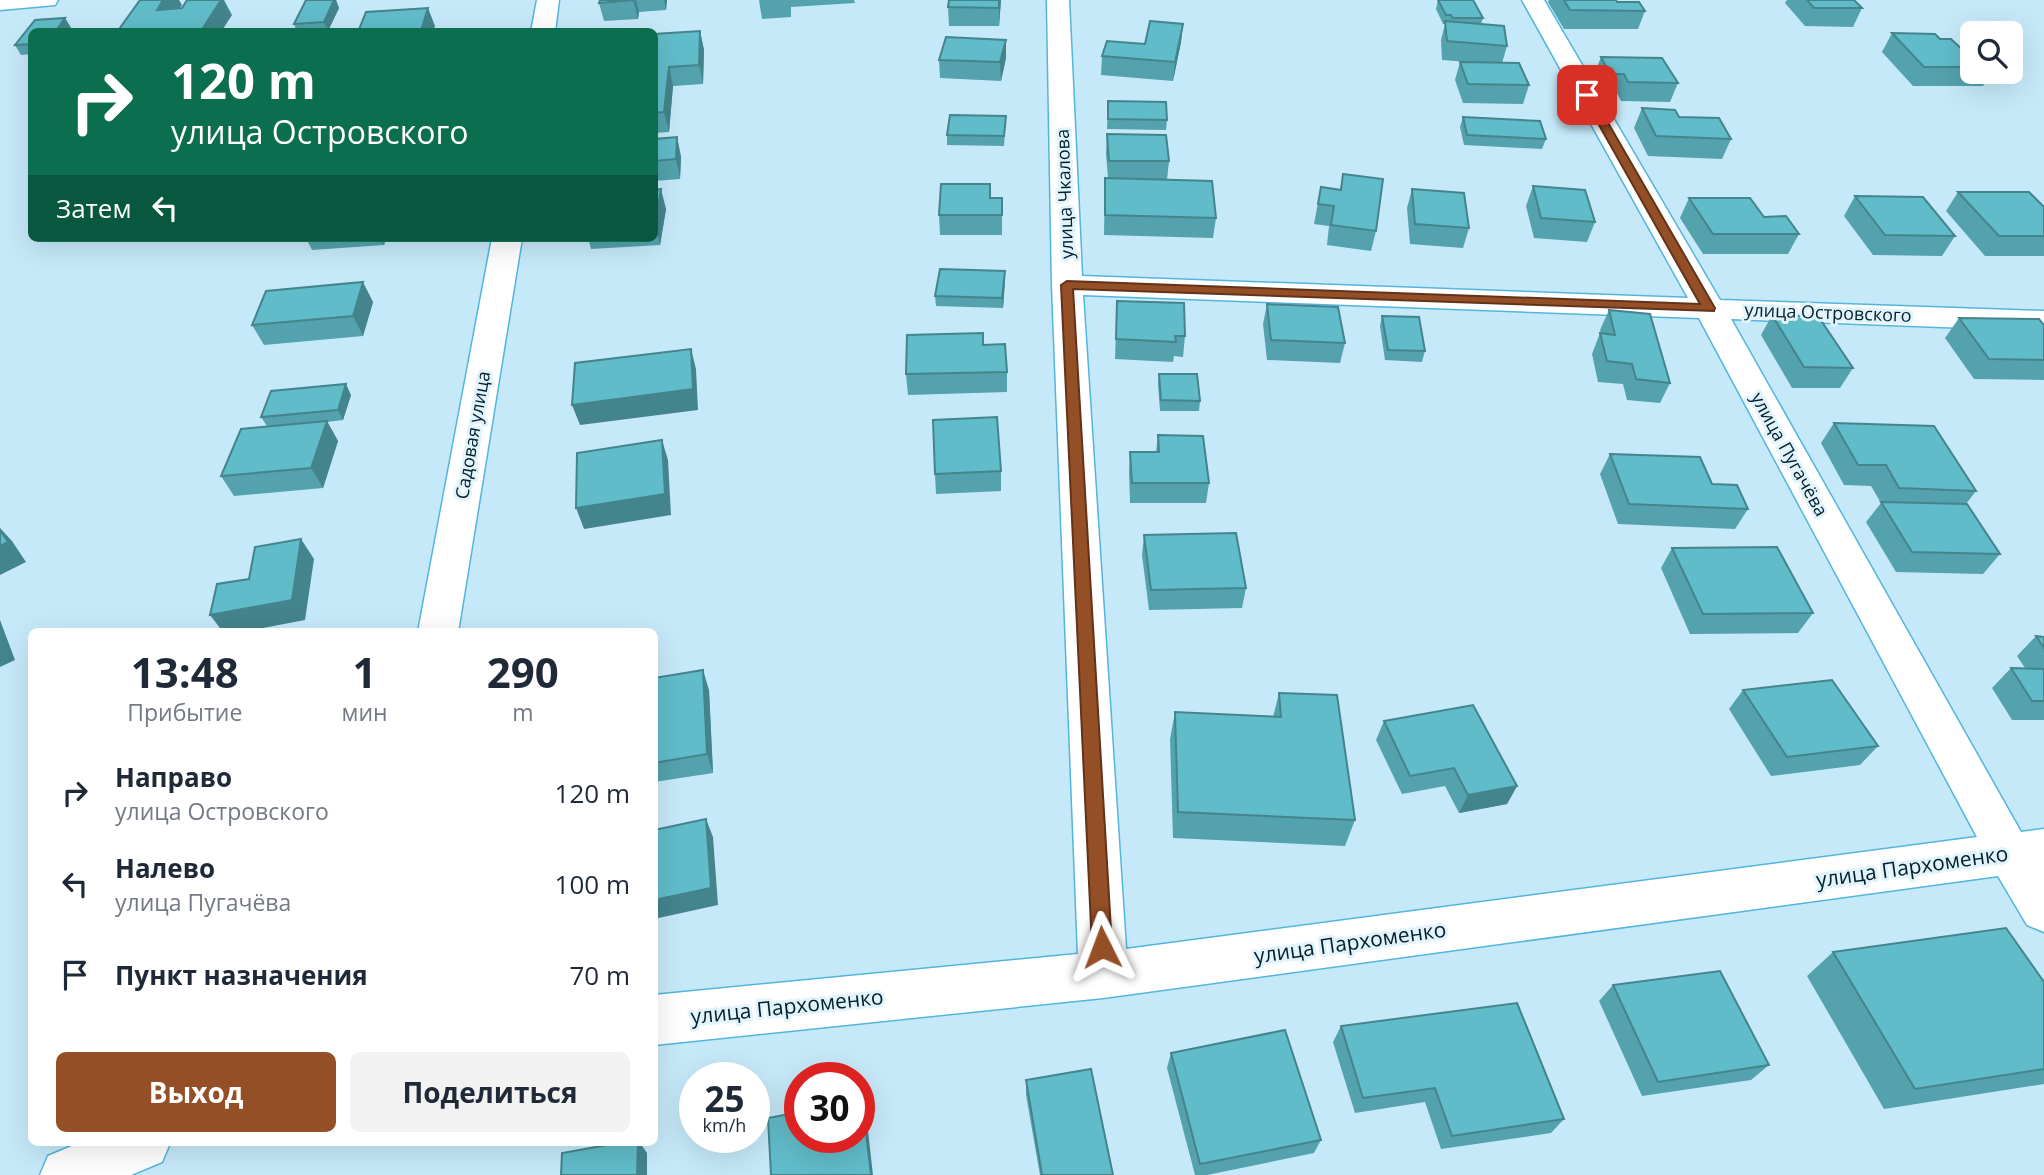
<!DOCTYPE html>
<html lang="ru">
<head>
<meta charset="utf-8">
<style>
	body { margin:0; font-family:"Open Sans",sans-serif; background:#f2f2f3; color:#1f2937; height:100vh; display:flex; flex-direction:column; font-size:26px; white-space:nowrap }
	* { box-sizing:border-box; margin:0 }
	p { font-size:23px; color:#747a83 }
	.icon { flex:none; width:38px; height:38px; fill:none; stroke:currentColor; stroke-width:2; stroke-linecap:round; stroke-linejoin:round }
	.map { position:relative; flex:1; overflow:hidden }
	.panel { position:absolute; left:28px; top:628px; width:630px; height:518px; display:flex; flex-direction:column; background:#fff; border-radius:10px; box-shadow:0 7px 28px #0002 }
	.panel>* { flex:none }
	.top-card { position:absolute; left:28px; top:28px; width:630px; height:214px; border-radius:10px; box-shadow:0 7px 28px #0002; background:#0b6e4f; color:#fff; overflow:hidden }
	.tools { position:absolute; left:1960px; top:21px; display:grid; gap:14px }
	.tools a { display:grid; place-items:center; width:63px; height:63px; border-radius:10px; background:#fff; box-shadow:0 7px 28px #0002; font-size:35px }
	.speed { position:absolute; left:679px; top:1062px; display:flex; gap:14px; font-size:35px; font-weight:700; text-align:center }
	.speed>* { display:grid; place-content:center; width:91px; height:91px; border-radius:50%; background:#fff; box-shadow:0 7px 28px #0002; line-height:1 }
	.speed small { font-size:18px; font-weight:400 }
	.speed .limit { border:10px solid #d22; background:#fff; color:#111 }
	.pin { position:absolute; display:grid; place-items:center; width:60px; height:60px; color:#fff; margin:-30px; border-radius:14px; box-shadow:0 4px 10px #0006 }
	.me { position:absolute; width:77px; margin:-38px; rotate:357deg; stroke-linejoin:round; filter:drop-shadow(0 0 5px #0008) }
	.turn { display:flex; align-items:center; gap:24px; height:147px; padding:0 28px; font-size:32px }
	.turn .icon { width:91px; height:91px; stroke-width:2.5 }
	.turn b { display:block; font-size:49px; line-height:60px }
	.then { display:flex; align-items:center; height:66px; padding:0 28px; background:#0003; gap:14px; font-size:26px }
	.eta { display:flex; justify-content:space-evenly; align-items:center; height:119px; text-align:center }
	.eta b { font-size:42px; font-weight:700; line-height:49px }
	.cta { display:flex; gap:14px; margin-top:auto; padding:14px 28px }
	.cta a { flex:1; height:80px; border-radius:10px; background:#954f27; color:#fff; font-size:28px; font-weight:700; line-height:80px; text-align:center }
	.cta a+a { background:#f2f2f3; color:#1f2937 }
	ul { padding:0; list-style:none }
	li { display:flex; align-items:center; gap:21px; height:91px; padding:0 28px }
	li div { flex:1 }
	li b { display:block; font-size:26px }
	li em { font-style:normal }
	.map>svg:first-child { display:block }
</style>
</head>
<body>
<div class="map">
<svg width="2044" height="1175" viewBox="0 0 2044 1175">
	<rect width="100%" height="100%" fill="#c6e9f9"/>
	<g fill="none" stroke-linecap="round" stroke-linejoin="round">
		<g stroke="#53b5dd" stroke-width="3">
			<path id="street" d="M0 0H58L55 5 0 10Z
				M537 0H559L555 32H531Z
				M1047 0H1069L1082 276 1688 298 1522 0H1544L1720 300 2044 311V331L1731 319 2021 832 2044 829V932L2027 925 1998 876 1103 998 654 1045V995L1078 954 1052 285ZM1083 295 1699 318 1977 837 1126 949Z
				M492 238H522L458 632H418Z
				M79 1143H170L162 1162 131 1175H40L48 1156Z"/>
		</g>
		<use href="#street" fill="#fff" fill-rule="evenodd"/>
	</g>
	<path fill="#53a2ad" d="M306 0H336L339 8 328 31 297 32 294 24Z
		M600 0H667L666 10 639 12 638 19 604 21 599 3Z
		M759 0H854L855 3 791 7V17L762 19Z
		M1001 0 999 26H949L948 7Z
		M1438 0 1483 18 1481 24 1507 46 1502 63 1529 85 1523 104 1463 103 1455 80 1460 62H1469L1442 60 1441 40 1445 24H1443L1436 9Z
		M1549 0H1616L1617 2 1645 11 1638 29H1564L1548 2Z
		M1787 0H1854L1862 8 1853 27 1805 26 1785 3Z
		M65 18 71 28 68 32H32V54L21 55 15 45 35 20Z
		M1183 24 1181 42 1173 81 1101 75 1102 56 1145 44Z
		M700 31 704 50 703 84 673 86 669 132 654 133V34Z
		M1892 33 1940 39 1965 52H1972V72H1992L1983 86H1913L1882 52Z
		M1601 57 1678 83 1670 102 1621 101 1617 93H1603L1594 75Z
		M1006 58 1001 81 940 78 939 60Z
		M1108 101 1167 120 1166 130 1107 129Z
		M1642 108 1679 117 1731 139 1722 159 1648 156 1634 128Z
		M1006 116 1004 146 947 145V135Z
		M1463 117 1546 139 1542 149 1464 145 1460 127Z
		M1107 134 1169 161 1167 180 1216 218 1213 238 1104 235 1105 178H1108L1106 154Z
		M677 137 681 157 680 179 654 181V139Z
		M1343 174 1376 231 1371 251 1327 245 1329 226 1314 224 1321 187 1340 190Z
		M1533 186 1595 222 1587 242 1534 238 1526 206Z
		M1412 189 1469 228 1463 248 1410 244 1407 208Z
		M654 190 666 209 660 245 591 249 588 238H654Z
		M1958 192 2044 207V256H1985L1946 211Z
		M1855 196 1955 236 1942 256 1873 255 1844 216Z
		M990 198H1002V235H940L939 215Z
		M1689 198 1764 217 1799 234 1788 254H1703L1680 218Z
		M306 238H386L384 245 312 250Z
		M1005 281 1003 308 936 306 935 296Z
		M1117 301 1185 336 1183 357 1174 356 1173 362 1115 359Z
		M373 302 363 336 264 345 252 325Z
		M1267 304 1345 343 1340 363 1267 360 1263 324Z
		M1609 310 1670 383 1660 403 1627 400 1623 384 1598 382 1592 354 1600 333H1601L1600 330Z
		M1772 315 1853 368 1840 388H1792L1761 335Z
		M1382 316 1425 351 1422 362 1385 360 1380 326Z
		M1959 318 2044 325V380L1974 379 1945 338Z
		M983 345 1007 372V392L908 395 906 374Z
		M1159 374 1200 401 1199 411H1160L1158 384Z
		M351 395 343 420 327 422 338 441 323 488 234 496 221 476 267 426 261 417Z
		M1834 423 1976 491 1966 504 2000 554 1983 574 1896 572 1866 522 1881 503 1871 486 1844 485 1821 443Z
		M1158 435 1209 483 1206 503H1130L1129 472 1130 452H1156Z
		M1610 454 1712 484 1748 509 1735 529 1618 524 1600 474Z
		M1001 471V491L936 494 935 474Z
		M1144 535 1246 588 1242 608 1149 610 1142 555Z
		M1672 548 1813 613 1798 633 1690 634 1661 568Z
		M2036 636 2044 637V720H2012L1992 688 2011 668H2025L2017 656Z
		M654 678 709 690 713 773 654 782Z
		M1743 690 1878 746 1860 765 1771 776 1729 709Z
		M1279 693 1355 820 1345 846 1173 838 1170 739 1175 712 1273 717Z
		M1384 721 1517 786 1507 804 1459 813 1445 786 1402 794 1376 740Z
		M1833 952 2044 982V1084L1884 1109 1807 976Z
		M1613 985 1769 1065 1751 1080 1642 1096 1599 1001Z
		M1341 1026 1564 1119 1551 1133 1441 1149 1425 1102 1355 1113 1333 1042Z
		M1171 1053 1321 1140 1314 1153 1207 1175H1195L1167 1068Z
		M1026 1080 1113 1175H1040L1026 1095Z"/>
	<path fill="#44848d" d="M163 0H179L182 5 166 28 157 10Z
		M221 0H224L232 15 221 32H201Z
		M334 0H336L339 8 328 31 324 22Z
		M633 0H636L639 12 638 19Z
		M664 0H667L666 10Z
		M999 0H1001L999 26Z
		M428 8 435 26 433 32H421Z
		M65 18 71 28 68 32H55Z
		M1183 24 1181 42 1173 81 1175 62Z
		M700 31 704 50 703 84 699 65Z
		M1006 40V58L1001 81 1000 62Z
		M669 67 673 86 669 132 664 112Z
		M677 137 681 157 680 179 676 159Z
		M661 189 666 209 660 245 655 225Z
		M381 238H386L384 245Z
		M1005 271V281L1003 308 1002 298Z
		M363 282 373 302 363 336 353 316Z
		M691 349 696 369 698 410 580 425 572 405Z
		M346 384 351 395 343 420 338 410Z
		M327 421 338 441 323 488 311 468Z
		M662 440 668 460 671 515 584 529 576 508Z
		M0 528 12 541 26 562 0 575Z
		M301 539 314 559 305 620 243 632H223L210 615Z
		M0 620 15 660 0 667Z
		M703 670 709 690 713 773 707 754Z
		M1517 786 1507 804 1459 813 1468 795Z
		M706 819 713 837 718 905 654 919V900Z
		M862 1099 866 1113 873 1175H871Z
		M638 1143H640L647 1153V1175H637Z"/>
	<path fill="#61bcc9" stroke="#44848d" stroke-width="2" d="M140 0H163L157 10 182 8 187 0H221L201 31 117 32Z
		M306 0H334L324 22 294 24Z
		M600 0H633L599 3Z
		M949 0H999V8L948 7Z
		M1438 0H1473L1483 18H1453L1451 15H1446Z
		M1564 0H1616L1617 2H1639L1645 11 1570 10Z
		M1807 0H1854L1862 8H1814Z
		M428 8 421 31 358 32 366 12Z
		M65 18 55 32H32V44L15 45 35 20Z
		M1150 21 1183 24 1175 62 1102 56 1107 41 1145 44Z
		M1445 21 1504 26 1507 46 1447 41Z
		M700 31 699 65 669 67 664 112 654 113V34Z
		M1892 33 1935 34 1940 39H1951L1965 52H1972V67H1924Z
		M946 37 1006 40 1000 62 939 60Z
		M1601 57 1662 58 1678 83 1628 82 1624 74H1610Z
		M1460 62 1519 63 1529 85 1468 84Z
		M1108 101 1166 102 1167 120 1108 119Z
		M1642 108 1675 110 1679 117 1719 118 1731 139 1656 136Z
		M950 115 1006 116 1004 136 947 135Z
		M1463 117 1540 121 1546 139 1467 135Z
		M1107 134 1166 135 1169 161H1109Z
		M677 137 676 159 654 161V139Z
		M1343 174 1383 179 1376 231 1331 225 1334 206 1318 204 1321 187 1341 190Z
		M1105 178 1212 181 1216 218 1105 215Z
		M941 184H990V198H1002V215H939Z
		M1533 186 1585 190 1595 222 1541 218Z
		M661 189 655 225H654V190Z
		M1412 189 1464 193 1469 228 1415 224Z
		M1958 192H2029L2044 207V236H1999Z
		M1855 196 1923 197 1955 236 1885 235Z
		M1689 198H1750L1764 217 1786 216 1799 234H1713Z
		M940 269 1005 271 1002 298 935 296Z
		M363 282 353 316 252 325 266 291Z
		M1117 301 1184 303 1185 336H1175L1176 342 1116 339Z
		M1267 304 1338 307 1345 343 1271 340Z
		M1609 310 1650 314 1670 383 1636 379 1632 364 1607 361 1600 333 1615 335Z
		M1772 315 1818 316 1853 368 1804 367Z
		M1382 316 1419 317 1425 351 1388 350Z
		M1959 318 2039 319 2044 325V360L1989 359Z
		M983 333V345L1005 344 1007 372 906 374 907 335Z
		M691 349 693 389 572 405 575 363Z
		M1159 374H1197L1200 401 1161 400Z
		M346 384 338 410 261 417 271 391Z
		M997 417 1001 471 935 474 933 420Z
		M327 421 311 468 221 476 241 429Z
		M1834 423 1934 426 1976 491 1899 488 1886 465H1858Z
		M1158 435 1203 436 1209 483H1132L1130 452H1159Z
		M662 440 665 494 576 508 577 453Z
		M1610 454 1700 457 1712 484 1737 485 1748 509 1629 504Z
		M1881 502 1967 504 2000 554 1912 552Z
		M0 530 8 542 0 546Z
		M1236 533 1246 588 1151 590 1144 535Z
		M301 539 292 600 210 615 217 584 249 579 255 547Z
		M1777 547 1813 613 1703 614 1672 548Z
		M2036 636 2044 637V648Z
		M2011 668 2044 669V701H2032Z
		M703 670 707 754 654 763V678Z
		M1832 680 1878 746 1787 757 1743 690Z
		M1279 693 1337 695 1355 820 1178 812 1175 712 1281 717Z
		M1473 705 1517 786 1468 795 1454 768 1410 776 1384 721Z
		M706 819 711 888 654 900V830Z
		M2006 928 2044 982V1069L1915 1089 1833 952Z
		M1720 971 1769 1065 1658 1082 1613 985Z
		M1517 1003 1564 1119 1452 1136 1435 1088 1363 1098 1341 1026Z
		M1285 1030 1321 1140 1200 1164 1171 1053Z
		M1091 1069 1113 1175H1042L1026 1080Z
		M859 1099H862L871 1175H771L768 1118 800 1112V1138H859Z
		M618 1143H638L637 1175H561L562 1153Z"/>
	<path fill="#954f27" stroke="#613319" stroke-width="2" d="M1583 92 1592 95 1715 308 1714 311 1073 289 1112 947 1109 954 1102 957 1095 954 1092 947 1061 285 1067 281 1700 304 1582 95Z"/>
	<g text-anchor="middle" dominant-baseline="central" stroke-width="6" stroke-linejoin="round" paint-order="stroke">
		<g font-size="18" fill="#01202c" stroke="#e1f3fb">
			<text transform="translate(1064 194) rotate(-92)">улица Чкалова</text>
			<text transform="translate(1828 312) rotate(2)">улица Островского</text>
			<text transform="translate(472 435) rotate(-80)">Садовая улица</text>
			<text transform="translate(1790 454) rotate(61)">улица Пугачёва</text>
		</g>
		<g font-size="21" fill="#01202c" stroke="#e1f3fb">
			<text transform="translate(1912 866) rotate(-8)">улица Пархоменко</text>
			<text transform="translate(1350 942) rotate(-8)">улица Пархоменко</text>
			<text transform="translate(787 1006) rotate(-6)">улица Пархоменко</text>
		</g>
	</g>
</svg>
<div class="tools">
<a><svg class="icon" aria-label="search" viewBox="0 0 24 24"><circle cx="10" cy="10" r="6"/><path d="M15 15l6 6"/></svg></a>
</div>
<div class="speed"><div>25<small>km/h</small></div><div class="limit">30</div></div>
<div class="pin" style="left:1587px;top:95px;background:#d93025"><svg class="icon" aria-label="arrive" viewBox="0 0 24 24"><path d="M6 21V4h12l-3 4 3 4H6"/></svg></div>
<svg class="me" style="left:1102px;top:947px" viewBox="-20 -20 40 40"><path d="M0-17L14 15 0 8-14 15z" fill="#954f27" stroke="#fff" stroke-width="4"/></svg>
<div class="top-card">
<div class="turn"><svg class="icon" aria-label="right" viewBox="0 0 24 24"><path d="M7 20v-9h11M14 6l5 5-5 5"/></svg><div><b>120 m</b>улица Островского</div></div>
<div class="then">Затем<svg class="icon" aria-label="left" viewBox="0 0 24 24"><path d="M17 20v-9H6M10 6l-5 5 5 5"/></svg></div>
</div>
<section class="panel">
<div class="eta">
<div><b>13:48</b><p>Прибытие</p></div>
<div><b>1</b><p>мин</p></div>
<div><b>290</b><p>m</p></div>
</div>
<ul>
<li><svg class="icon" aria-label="right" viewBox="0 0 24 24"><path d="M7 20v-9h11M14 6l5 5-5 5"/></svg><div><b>Направо</b><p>улица Островского</p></div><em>120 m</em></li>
<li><svg class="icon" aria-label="left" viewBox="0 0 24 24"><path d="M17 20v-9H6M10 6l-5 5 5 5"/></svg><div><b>Налево</b><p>улица Пугачёва</p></div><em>100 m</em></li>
<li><svg class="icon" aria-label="arrive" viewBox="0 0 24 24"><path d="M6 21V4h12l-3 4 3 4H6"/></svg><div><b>Пункт назначения</b></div><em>70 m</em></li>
</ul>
<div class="cta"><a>Выход</a><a>Поделиться</a></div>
</section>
</div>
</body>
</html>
